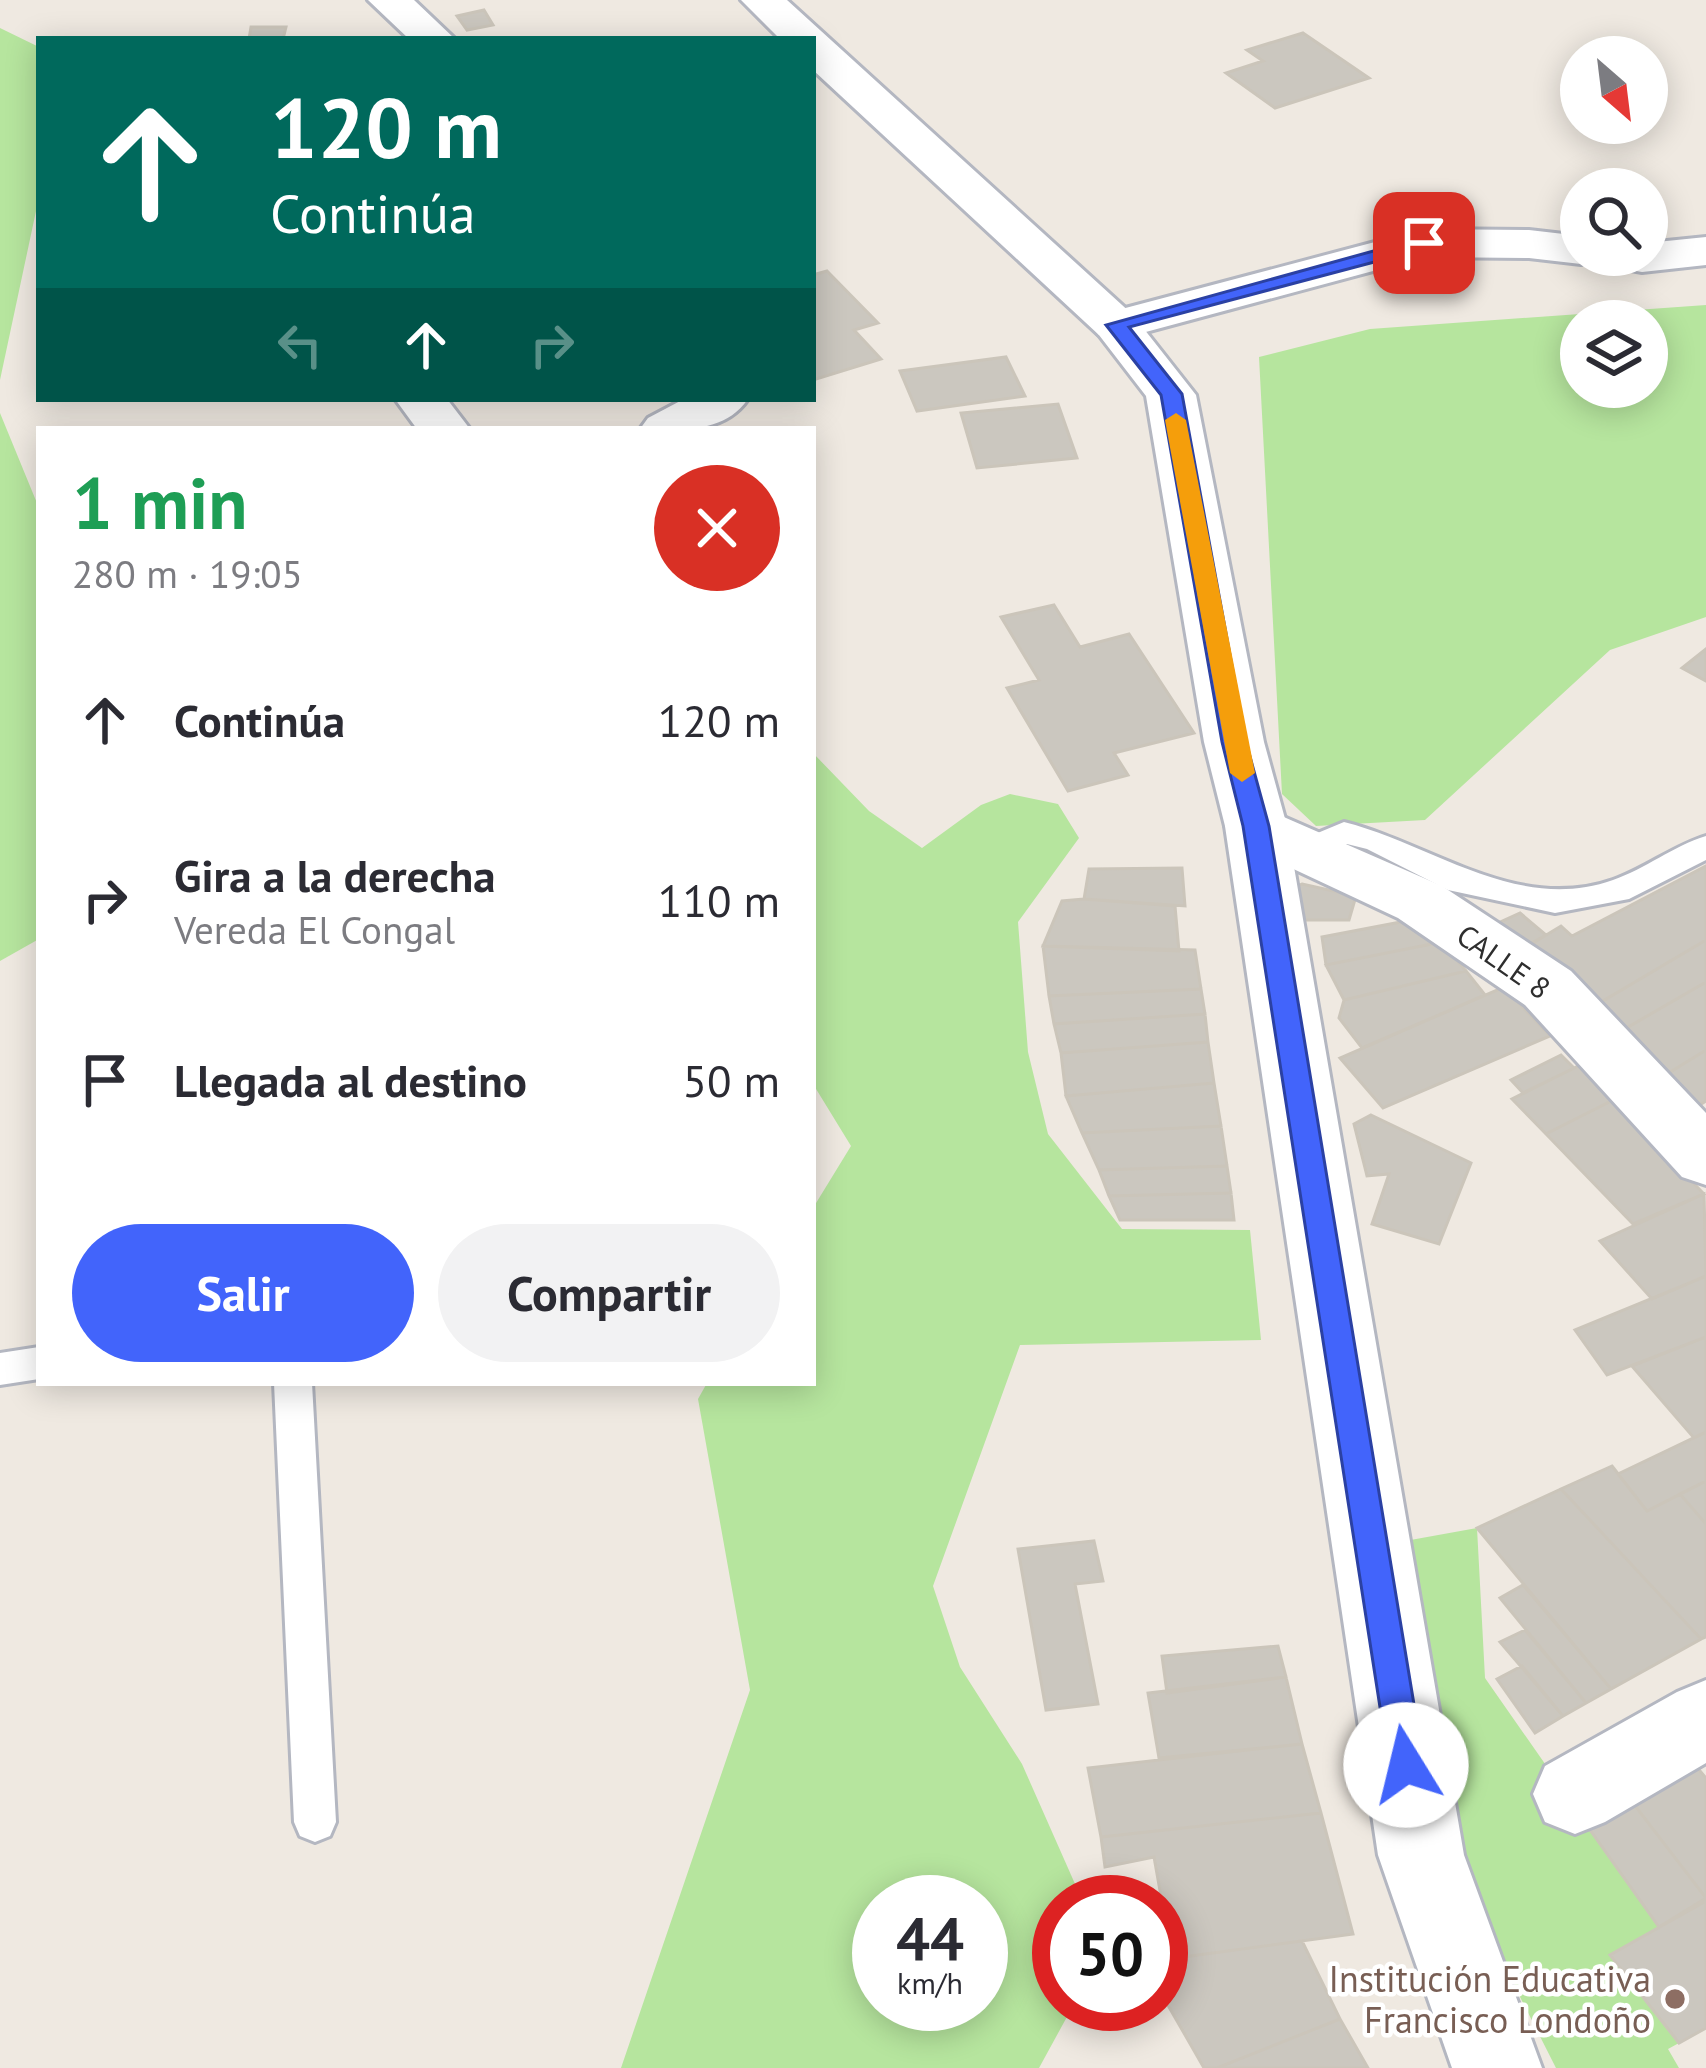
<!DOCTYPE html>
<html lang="es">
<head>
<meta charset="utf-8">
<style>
	body { margin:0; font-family:"PT Sans",sans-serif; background:#f2f2f3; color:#2b2b33; height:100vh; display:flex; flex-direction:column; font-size:45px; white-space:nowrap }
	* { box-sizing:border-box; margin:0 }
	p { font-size:39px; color:#7c7c81 }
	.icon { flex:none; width:66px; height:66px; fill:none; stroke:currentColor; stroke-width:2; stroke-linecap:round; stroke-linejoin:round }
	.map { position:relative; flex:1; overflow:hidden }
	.side { position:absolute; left:36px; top:426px; width:780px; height:960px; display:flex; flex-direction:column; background:#fff; border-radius:0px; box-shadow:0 6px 30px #0003 }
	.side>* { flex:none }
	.banner { position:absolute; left:36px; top:36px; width:780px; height:366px; border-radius:0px; box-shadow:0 6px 30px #0003; background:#00695c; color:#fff; overflow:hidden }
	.needle { width:78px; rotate:152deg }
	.controls { position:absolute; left:1560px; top:36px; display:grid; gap:24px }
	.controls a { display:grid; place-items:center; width:108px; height:108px; border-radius:50%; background:#fff; box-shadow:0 6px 30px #0003; font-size:60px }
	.speed { position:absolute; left:852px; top:1875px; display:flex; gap:24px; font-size:60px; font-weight:700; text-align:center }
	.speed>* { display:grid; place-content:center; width:156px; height:156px; border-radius:50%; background:#fff; box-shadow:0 6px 30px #0003; line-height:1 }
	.speed small { font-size:30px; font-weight:400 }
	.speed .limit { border:18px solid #d22; background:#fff; color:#111 }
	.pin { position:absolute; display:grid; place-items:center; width:102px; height:102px; color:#fff; margin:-51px; border-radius:24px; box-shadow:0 6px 18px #0006 }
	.me { position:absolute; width:132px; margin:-66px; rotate:351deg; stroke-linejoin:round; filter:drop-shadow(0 0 9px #0008) }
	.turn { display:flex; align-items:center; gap:42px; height:252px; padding:0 36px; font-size:54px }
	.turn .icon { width:156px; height:156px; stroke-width:2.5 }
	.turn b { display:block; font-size:84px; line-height:102px }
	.lanes { display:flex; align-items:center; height:114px; padding:0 36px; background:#0003; justify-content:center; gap:60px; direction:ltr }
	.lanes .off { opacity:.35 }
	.round { display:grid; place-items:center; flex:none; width:126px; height:126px; border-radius:63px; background:#f2f2f3 }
	.overview { display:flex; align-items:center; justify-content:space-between; height:204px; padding:0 36px }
	h1 { font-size:72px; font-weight:700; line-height:90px; color:#1e9e55 }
	.cta { display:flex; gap:24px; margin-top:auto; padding:24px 36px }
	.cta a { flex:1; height:138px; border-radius:72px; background:#4264fb; color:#fff; font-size:48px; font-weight:700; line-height:138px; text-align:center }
	.cta a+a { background:#f2f2f3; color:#2b2b33 }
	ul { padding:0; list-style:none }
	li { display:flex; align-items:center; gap:36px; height:180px; padding:0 36px }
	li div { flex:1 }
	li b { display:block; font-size:45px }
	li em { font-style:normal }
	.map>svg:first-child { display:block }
</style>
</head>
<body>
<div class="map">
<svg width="1706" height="2068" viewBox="0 0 1706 2068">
	<rect width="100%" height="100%" fill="#efe9e1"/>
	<path fill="#b6e59e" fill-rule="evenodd" d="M0 28 39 47V197L0 380Z
		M1706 305V617L1610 650 1425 820 1316 826 1282 794 1259 357 1370 329ZM1581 321H1647V387H1581Z
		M0 413 39 508V939L0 961Z
		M813 753 869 811 922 848 981 805 1010 794 1058 804 1079 838 1018 922 1028 1052 1048 1134 1122 1229 1250 1230 1261 1340 1020 1345 933 1586 960 1667 1022 1764 1083 1902H1059V2004H1074L1039 2068H621L750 1690 698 1399 707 1383H813V1208L851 1146 813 1084ZM981 1902V2004H879V1902Z
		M1477 1528 1485 1678 1659 1927 1610 1955 1679 2043 1668 2049 1679 2068H1556L1518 1993 1459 1855 1405 1541Z"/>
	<path fill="#cbc7bf" stroke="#cbc5ba" stroke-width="3" d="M484 10 493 25 467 30 457 16Z
		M251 27H286L283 39H249Z
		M1303 33 1369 78 1275 108 1226 73 1263 61 1247 50Z
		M827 271 878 323 854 330 881 359 813 380V275Z
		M1006 357 1025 396 917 411 900 371Z
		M1058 404 1077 458 977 468 961 413Z
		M1054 605 1080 647 1129 634 1194 733 1114 753 1128 775 1068 791 1007 688 1039 680 1001 617Z
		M1706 649V681L1682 668Z
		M1706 866V940L1596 1005 1533 943 1561 926 1572 936Z
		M1182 868 1185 906 1084 899 1089 869Z
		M1302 884 1356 896 1349 920H1299L1293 888Z
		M1084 899 1175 906 1179 951 1043 946 1062 901Z
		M1520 913 1546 935 1521 949 1494 925Z
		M1422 918 1442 942 1326 965 1322 937Z
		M1706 940V982L1623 1030 1596 1005Z
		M1442 942 1466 971 1344 1000 1326 965Z
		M1043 946 1195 950 1201 989 1049 996Z
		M1466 971 1485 995 1362 1048 1339 1018 1344 1000Z
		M1706 982V1050L1667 1074 1623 1030Z
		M1504 987 1550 1036 1383 1108 1340 1058Z
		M1201 989 1205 1014 1054 1024 1049 996Z
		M1205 1014 1208 1042 1061 1053 1054 1024Z
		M1208 1042 1214 1083 1066 1096 1061 1053Z
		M1706 1050V1101L1698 1106 1667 1074Z
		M1561 1055 1574 1068 1523 1093 1511 1080Z
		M1578 1066 1613 1100 1546 1134 1512 1099Z
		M1214 1083 1221 1126 1082 1133 1066 1096Z
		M1613 1100 1704 1194 1633 1224 1546 1134Z
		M1371 1115 1471 1163 1439 1244 1372 1224 1389 1174 1367 1176 1354 1124Z
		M1221 1126 1227 1166 1099 1170 1082 1133Z
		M1227 1166 1231 1193 1109 1196 1099 1170Z
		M1231 1193 1234 1220H1120L1109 1196Z
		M1704 1194 1706 1276 1652 1299 1600 1241Z
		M1706 1276V1337L1607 1375 1575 1330Z
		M1706 1337V1432L1694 1438 1632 1366Z
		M1706 1432V1481L1647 1511 1618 1474Z
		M1612 1466 1647 1511 1680 1494 1706 1524V1637L1701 1639 1561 1489Z
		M1706 1481V1524L1680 1494Z
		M1561 1489 1701 1639 1611 1689 1477 1528Z
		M1094 1541 1103 1581 1075 1584 1098 1704 1046 1710 1018 1549Z
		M1523 1585 1611 1689 1586 1703 1500 1598Z
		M1525 1630 1586 1703 1563 1716 1500 1642Z
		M1278 1646 1286 1677 1167 1693 1162 1656Z
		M1522 1666 1563 1716 1535 1733 1497 1679Z
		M1286 1677 1302 1744 1159 1758 1148 1693Z
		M1302 1744 1321 1813 1101 1837 1088 1768Z
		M1689 1758 1706 1778V1898L1626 1794Z
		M1626 1794 1706 1898 1659 1927 1583 1820Z
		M1321 1813 1353 1934 1161 1960 1162 1902 1154 1857 1105 1867 1101 1837Z
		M1706 1901V2028L1679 2043 1610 1955Z
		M1302 1941 1340 2019 1217 2068H1204L1161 1993V1960Z
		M1340 2019 1368 2068H1217Z"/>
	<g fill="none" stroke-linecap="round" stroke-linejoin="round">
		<g stroke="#b4b7c1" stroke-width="6">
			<path id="service" d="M1344 822C1432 844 1517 914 1613 880 1645 869 1673 846 1706 836V860L1629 899 1555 913 1448 890 1367 849 1347 844 1307 861 1296 858 1292 850 1296 842Z
				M39 1347V1379L0 1385V1353Z
				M274 1383H312L336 1822 330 1836 315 1842 300 1836 294 1822Z"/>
		</g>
		<g stroke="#b4b7c1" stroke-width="6">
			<path id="minor" d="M368 0H414L455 39H409Z
				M1424 229 1529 230 1581 236V255H1647V243L1706 237V265L1642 272 1603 265 1599 259 1581 264 1529 258 1425 257 1116 340 1099 335 1091 325 1099 315Z
				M395 399H447L470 429H417Z
				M684 399H748C723 435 679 429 640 429L648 418Z
				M1256 805 1442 886 1571 971 1706 1113V1185L1682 1177 1525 1005 1398 918 1234 841 1225 826 1234 811Z
				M1706 1680V1763L1605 1822 1575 1834 1545 1822 1533 1794 1545 1766 1677 1692Z"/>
		</g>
		<g stroke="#b4b7c1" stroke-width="6">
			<path id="secondary" d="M741 0H787L1133 315 1196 395 1264 742 1287 826 1464 1855 1542 2068H1452L1378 1855 1225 826 1204 742 1146 396 1099 335 813 70V39H780Z"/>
		</g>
		<use href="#service" fill="#fff" fill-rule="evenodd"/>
		<use href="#minor" fill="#fff" fill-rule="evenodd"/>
		<use href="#secondary" fill="#fff" fill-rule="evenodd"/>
	</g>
	<path fill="#4264fb" stroke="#2b41a3" stroke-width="3" d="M1424 237 1431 239V247L1129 327 1182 394 1246 742 1269 826 1424 1765 1419 1776 1406 1781 1394 1776 1389 1765 1243 826 1222 742 1161 395 1106 325Z"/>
	<path fill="#f59e0b" d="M1176 413 1186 420 1255 773 1242 782 1230 773 1165 420Z"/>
	<circle fill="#8d6e63" stroke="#fff" stroke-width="4.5" cx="1675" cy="1999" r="12"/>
	<g text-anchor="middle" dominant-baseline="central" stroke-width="9" stroke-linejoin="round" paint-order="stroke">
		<g font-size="30" fill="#2e2e2e" stroke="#fff">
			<text transform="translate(1504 961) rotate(35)">CALLE 8</text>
		</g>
		<g font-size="36" fill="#785e54" stroke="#fff" text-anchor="end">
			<text x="1651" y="1978">Institución Educativa<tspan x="1651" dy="41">Francisco Londoño</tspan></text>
		</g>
	</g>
</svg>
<div class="controls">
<a><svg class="needle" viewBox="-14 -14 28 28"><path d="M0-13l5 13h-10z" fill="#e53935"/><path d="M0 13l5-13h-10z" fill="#7c7c81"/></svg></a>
<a><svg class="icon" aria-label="search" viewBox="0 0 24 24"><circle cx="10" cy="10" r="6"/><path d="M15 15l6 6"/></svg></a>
<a><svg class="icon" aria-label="layers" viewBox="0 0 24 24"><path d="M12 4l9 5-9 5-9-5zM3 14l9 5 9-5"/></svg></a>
</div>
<div class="speed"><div>44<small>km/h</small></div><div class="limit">50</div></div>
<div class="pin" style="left:1424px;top:243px;background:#d93025"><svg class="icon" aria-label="arrive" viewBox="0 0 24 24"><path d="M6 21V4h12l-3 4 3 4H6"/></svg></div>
<svg class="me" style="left:1406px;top:1765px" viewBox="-20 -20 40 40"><circle r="19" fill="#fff"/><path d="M0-13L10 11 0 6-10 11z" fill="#4264fb"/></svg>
<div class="banner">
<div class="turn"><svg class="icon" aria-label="ahead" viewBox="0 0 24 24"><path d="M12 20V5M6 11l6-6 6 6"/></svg><div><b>120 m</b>Continúa</div></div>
<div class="lanes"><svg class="icon off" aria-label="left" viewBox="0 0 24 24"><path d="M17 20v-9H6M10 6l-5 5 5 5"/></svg><svg class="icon" aria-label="ahead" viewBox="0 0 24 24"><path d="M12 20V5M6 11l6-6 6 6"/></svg><svg class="icon off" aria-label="right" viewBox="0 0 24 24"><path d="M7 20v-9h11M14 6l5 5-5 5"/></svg></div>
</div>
<section class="side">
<div class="overview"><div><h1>1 min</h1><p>280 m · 19:05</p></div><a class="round" style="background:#d93025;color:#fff"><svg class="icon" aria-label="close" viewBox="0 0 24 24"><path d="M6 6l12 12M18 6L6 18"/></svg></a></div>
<ul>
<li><svg class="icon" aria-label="ahead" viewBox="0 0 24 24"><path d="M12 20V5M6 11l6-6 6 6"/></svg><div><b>Continúa</b></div><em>120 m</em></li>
<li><svg class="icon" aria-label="right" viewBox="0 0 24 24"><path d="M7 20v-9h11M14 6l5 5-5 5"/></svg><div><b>Gira a la derecha</b><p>Vereda El Congal</p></div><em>110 m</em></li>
<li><svg class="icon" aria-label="arrive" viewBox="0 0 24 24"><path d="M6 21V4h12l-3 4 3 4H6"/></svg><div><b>Llegada al destino</b></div><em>50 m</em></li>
</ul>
<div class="cta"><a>Salir</a><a>Compartir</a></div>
</section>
</div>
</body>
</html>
